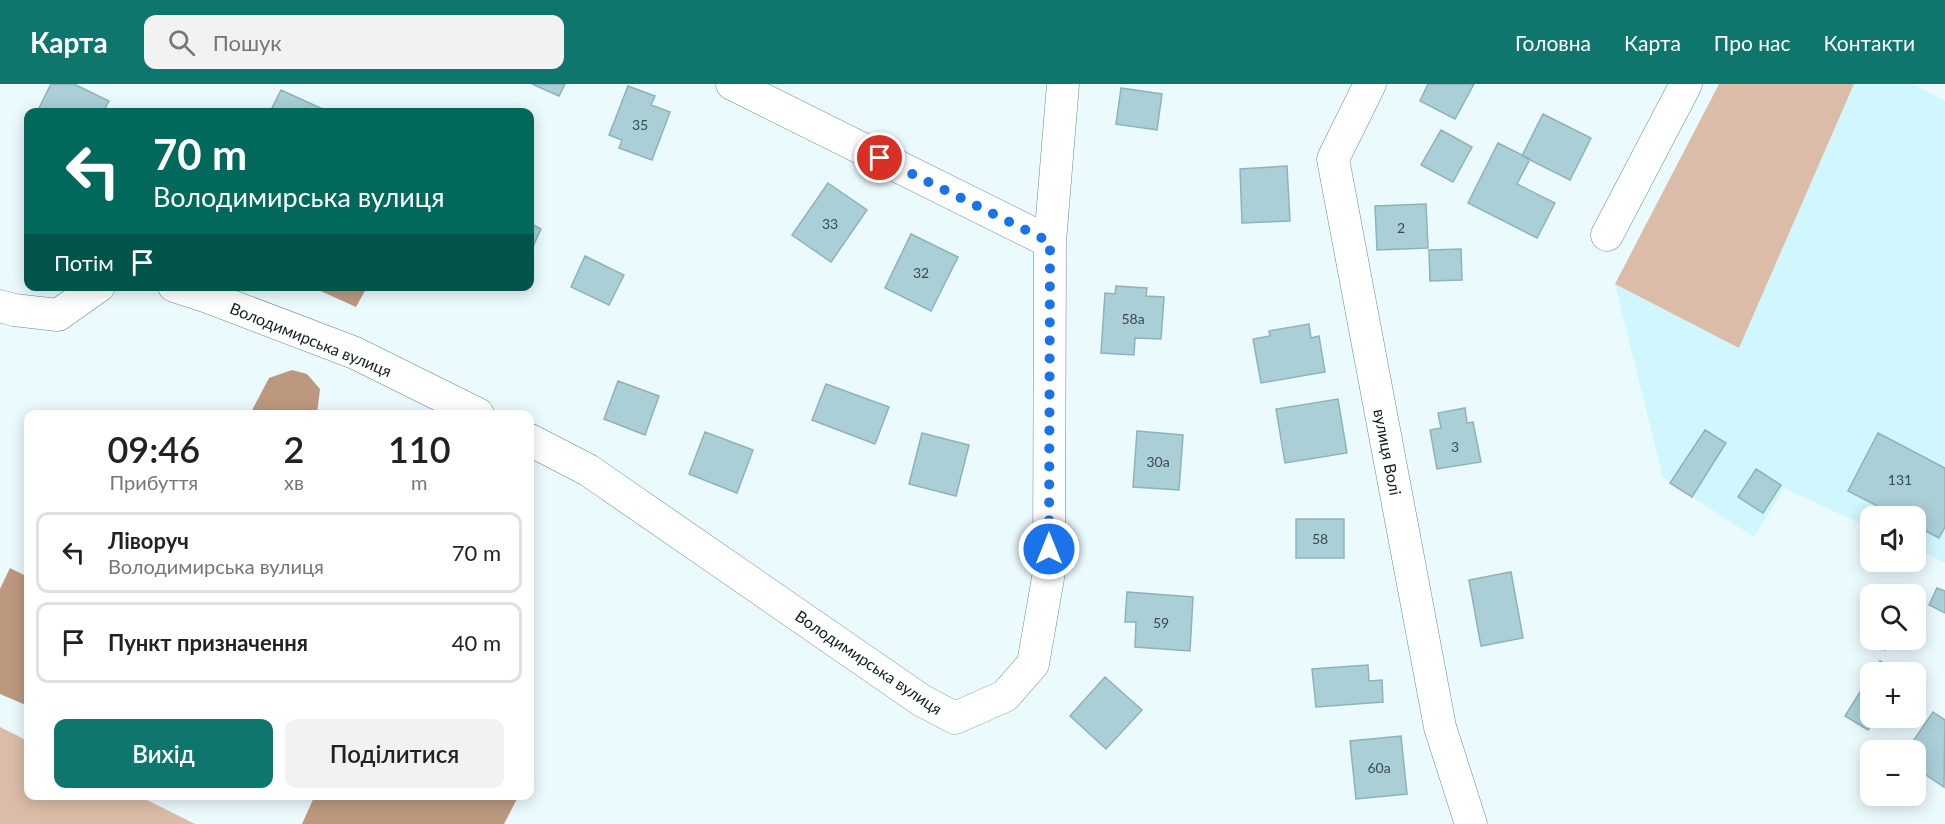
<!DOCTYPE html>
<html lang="uk">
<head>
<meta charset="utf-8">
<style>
	body { margin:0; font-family:Lato,sans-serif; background:#f2f2f2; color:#222; height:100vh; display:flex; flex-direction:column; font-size:22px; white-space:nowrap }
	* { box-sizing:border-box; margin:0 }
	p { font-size:20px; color:#767676 }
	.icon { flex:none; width:33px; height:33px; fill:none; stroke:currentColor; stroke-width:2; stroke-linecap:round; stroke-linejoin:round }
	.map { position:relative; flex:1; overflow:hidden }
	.sheet { position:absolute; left:24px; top:326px; width:510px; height:390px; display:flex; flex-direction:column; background:#fff; border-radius:12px; box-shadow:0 3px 15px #0003 }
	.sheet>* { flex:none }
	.banner { position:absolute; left:24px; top:24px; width:510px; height:183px; border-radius:12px; box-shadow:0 3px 15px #0003; background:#00695c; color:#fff; overflow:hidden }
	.controls { position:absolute; left:1860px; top:422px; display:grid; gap:12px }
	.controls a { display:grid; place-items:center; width:66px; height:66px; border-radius:12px; background:#fff; box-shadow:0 3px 15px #0003; font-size:30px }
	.pin { position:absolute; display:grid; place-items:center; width:51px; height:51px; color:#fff; margin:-26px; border:3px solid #fff; border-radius:50%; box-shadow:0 2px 6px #0007 }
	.me { position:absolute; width:66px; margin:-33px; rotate:0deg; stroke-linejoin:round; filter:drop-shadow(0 0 4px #0008) }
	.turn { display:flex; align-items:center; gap:21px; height:126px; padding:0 30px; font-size:27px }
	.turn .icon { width:78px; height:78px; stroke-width:2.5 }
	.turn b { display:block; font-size:42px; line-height:51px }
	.then { display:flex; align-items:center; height:57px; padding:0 30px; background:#0003; gap:12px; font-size:22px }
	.eta { display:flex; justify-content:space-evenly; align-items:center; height:102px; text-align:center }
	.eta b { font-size:36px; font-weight:600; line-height:42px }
	.button { display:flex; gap:12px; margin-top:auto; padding:12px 30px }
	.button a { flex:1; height:69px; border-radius:12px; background:#0f766e; color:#fff; font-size:24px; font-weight:600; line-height:69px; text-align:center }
	.button a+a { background:#f2f2f2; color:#222 }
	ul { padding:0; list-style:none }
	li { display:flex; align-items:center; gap:18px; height:81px; margin:0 12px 9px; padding:0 18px; border:3px solid #e0e0e0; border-radius:12px }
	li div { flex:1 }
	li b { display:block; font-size:22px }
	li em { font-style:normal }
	header { display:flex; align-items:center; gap:36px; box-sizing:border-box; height:84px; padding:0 30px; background:#0f766e; color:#fff }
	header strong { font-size:28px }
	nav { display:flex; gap:33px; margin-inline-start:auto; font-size:21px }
	.search { width:420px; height:54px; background:#f2f2f2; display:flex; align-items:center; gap:15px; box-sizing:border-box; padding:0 21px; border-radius:12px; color:#767676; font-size:22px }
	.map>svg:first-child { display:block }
</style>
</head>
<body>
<header>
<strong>Карта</strong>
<div class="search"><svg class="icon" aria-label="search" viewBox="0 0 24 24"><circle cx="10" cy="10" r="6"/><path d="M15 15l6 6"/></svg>Пошук</div>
<nav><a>Головна</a><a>Карта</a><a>Про нас</a><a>Контакти</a></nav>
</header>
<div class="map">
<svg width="1945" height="740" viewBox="0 0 1945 740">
	<rect width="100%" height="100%" fill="#ebfafd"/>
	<path fill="#d0f6fe" d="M1854 0H1913L1945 17V479L1916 465V432H1870V444L1784 404 1754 453 1663 394 1615 200 1739 264Z"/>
	<path fill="#dabca8" d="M1719 0H1854L1739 264 1615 200Z
		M0 643 28 657V711H137L195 740H0Z"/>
	<path fill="#bc987f" d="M312 203 367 202V203L356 223Z
		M292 286 307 290 320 305 317 330H250L269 294Z
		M10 484 28 493V622L0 610V505Z
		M315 711H519L504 740H302Z"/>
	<path fill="#abcfd7" stroke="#8eb2ba" stroke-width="1.5" d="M51 0H74L109 17 103 28H37Z
		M532 0H565L559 12Z
		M1428 0H1474L1455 35 1420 17Z
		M628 2 655 12 651 21 670 28 652 76 619 64 622 56 609 51Z
		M1121 4 1162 10 1157 46 1116 40Z
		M281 6 329 28H270Z
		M1543 30 1591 54 1570 96 1522 72Z
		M1441 46 1472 63 1453 98 1421 81Z
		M1498 59 1530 75 1517 100 1555 119 1537 154 1468 119Z
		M1287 82 1290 137 1242 139 1240 85Z
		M828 99 867 126 831 178 792 151Z
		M1426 120 1428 164 1377 166 1375 122Z
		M530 139 541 145 530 169Z
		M911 150 958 173 931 227 885 204Z
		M1461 165 1462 196 1430 197 1429 166Z
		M585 172 624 191 609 221 571 203Z
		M1116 202 1147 204 1146 212 1164 213 1161 255 1135 254 1134 271 1101 269 1105 209 1115 210Z
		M1309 240 1311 254 1319 252 1325 288 1261 299 1253 255 1270 252 1269 247Z
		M618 297 659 312 645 351 604 335Z
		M826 300 889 323 875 360 812 336Z
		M1338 315 1347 369 1285 379 1276 325Z
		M1465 324 1467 339 1473 338 1481 378 1437 385 1430 346 1441 344 1438 329Z
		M1705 346 1726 359 1692 413 1670 399Z
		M1137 347 1183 351 1179 406 1133 403Z
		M705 348 753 366 737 409 689 390Z
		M922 349 969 361 956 412 909 400Z
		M1878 349 1945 384V443L1939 454 1916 442V432H1897L1848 407Z
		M1756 385 1781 401 1763 429 1738 413Z
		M1296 435H1344V474H1296Z
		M1511 488 1523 554 1481 562 1469 496Z
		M1937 504 1945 507V529L1929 521Z
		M1127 508 1193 513 1190 567 1135 563 1136 538H1125Z
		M1870 551V555H1890L1885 566 1867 557Z
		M1880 577 1897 588H1873Z
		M1368 581 1369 597 1382 596 1383 618 1316 623 1312 585Z
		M1870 592V633H1876L1868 646 1845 632Z
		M1105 593 1142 626 1106 665 1070 632Z
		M1933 628 1945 636 1944 703 1916 684V666H1907Z
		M1401 652 1407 710 1356 715 1350 657Z"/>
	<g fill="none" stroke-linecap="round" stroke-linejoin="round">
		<g stroke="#678a91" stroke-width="33">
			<path id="minor" d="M732 0 1050 158
				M1370 0 1333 75 1440 643 1471 740
				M1607 151 1686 0
				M174 202 208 213 355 269 478 330
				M0 222 14 226 58 231 99 202
				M530 356 588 386 921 616 955 634 1005 612 1033 580 1049 488 1050 158 1063 0"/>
		</g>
		<use href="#minor" stroke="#fff" stroke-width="32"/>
	</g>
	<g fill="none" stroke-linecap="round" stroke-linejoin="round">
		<path stroke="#1a73e8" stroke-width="10" stroke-dasharray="0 18" d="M880 74 1050 158 1049 465"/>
	</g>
	<g text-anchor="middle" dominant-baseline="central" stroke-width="5" stroke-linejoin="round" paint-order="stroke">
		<g font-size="14" fill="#384b4f">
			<text x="640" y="40">35</text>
			<text x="830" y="139">33</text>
			<text x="1401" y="143">2</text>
			<text x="921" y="188">32</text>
			<text x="1133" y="234">58а</text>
			<text x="1455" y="362">3</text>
			<text x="1158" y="377">30а</text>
			<text x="1900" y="395">131</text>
			<text x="1320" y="454">58</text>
			<text x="1161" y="538">59</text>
			<text x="1379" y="683">60а</text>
		</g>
		<g font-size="16" fill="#111f22" stroke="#fff">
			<text transform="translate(311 255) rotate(22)">Володимирська вулиця</text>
			<text transform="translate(1388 368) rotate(79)">вулиця Волі</text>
			<text transform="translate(869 578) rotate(34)">Володимирська вулиця</text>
		</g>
	</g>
</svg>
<div class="controls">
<a><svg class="icon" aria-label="sound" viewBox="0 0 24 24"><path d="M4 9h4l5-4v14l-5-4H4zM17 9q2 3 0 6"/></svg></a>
<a><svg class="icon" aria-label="search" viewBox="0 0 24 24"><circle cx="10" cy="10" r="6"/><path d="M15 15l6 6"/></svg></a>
<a>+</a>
<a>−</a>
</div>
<div class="pin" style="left:880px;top:74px;background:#d93025"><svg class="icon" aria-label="arrive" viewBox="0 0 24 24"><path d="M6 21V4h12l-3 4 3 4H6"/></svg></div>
<svg class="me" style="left:1049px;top:465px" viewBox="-20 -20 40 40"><circle r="17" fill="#1a73e8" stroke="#fff" stroke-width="3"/><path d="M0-11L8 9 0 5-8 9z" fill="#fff"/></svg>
<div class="banner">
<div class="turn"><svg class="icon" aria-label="left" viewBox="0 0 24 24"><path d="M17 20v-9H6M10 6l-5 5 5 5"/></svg><div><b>70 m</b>Володимирська вулиця</div></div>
<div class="then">Потім<svg class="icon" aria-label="arrive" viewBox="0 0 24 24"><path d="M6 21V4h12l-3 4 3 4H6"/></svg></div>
</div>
<section class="sheet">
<div class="eta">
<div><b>09:46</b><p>Прибуття</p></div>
<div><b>2</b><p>хв</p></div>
<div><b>110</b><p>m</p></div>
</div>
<ul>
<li><svg class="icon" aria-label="left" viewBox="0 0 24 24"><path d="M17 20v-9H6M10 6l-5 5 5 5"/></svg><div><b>Ліворуч</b><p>Володимирська вулиця</p></div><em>70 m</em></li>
<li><svg class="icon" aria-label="arrive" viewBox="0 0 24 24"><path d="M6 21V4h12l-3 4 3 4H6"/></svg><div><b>Пункт призначення</b></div><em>40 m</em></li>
</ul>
<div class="button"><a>Вихід</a><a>Поділитися</a></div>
</section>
</div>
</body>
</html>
